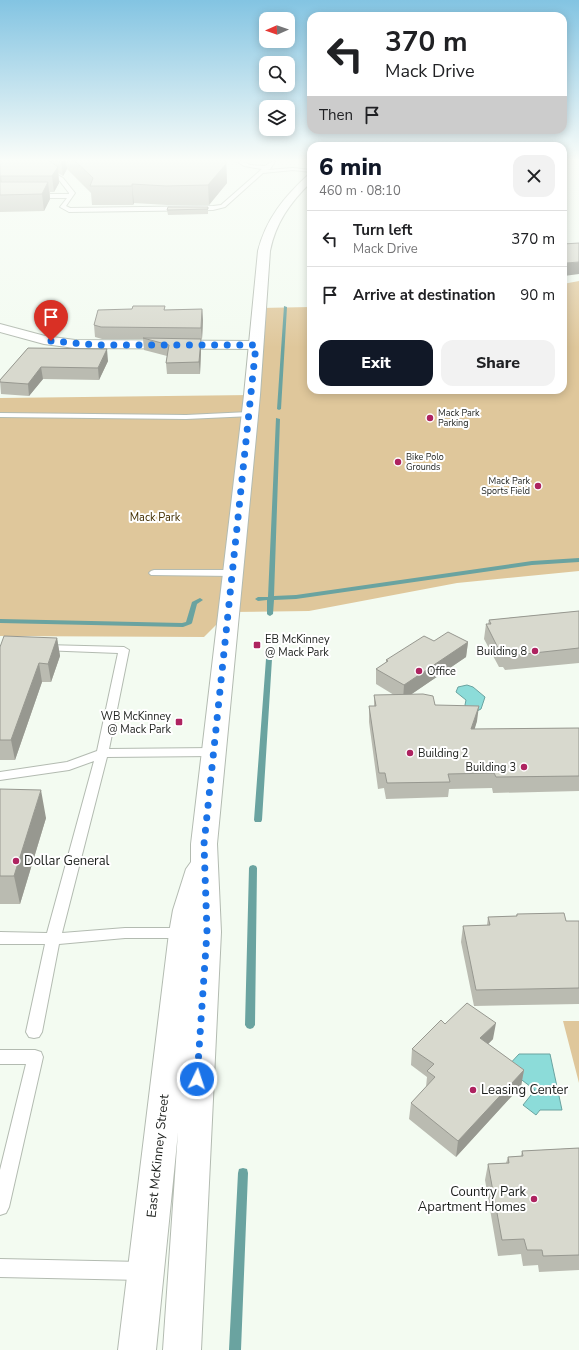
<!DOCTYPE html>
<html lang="en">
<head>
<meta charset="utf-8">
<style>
	body { margin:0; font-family:"Nunito Sans",sans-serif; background:#f2f2f2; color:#202124; height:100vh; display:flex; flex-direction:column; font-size:15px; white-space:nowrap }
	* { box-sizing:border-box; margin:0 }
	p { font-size:13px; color:#757577 }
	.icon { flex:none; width:22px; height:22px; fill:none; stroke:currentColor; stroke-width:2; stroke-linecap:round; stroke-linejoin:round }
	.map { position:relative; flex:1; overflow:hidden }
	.drawer { position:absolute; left:307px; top:142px; width:260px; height:252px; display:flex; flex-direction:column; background:#fff; border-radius:12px; box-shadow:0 2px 10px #0003 }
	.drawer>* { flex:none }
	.guide { position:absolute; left:307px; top:12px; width:260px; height:122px; border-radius:12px; box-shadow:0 2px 10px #0003; background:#fff; color:#202124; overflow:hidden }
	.needle { width:26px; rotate:268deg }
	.buttons { position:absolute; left:259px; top:12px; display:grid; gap:8px }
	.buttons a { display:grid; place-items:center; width:36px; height:36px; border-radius:8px; background:#fff; box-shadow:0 2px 10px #0003; font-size:20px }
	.pin { position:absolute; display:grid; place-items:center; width:34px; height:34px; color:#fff; margin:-41px -17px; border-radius:50% 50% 50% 0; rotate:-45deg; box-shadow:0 0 4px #0007 }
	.pin .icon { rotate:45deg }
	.me { position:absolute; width:44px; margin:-22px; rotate:4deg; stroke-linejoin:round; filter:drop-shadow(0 0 3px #0008) }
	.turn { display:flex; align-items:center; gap:14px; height:84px; padding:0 12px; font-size:18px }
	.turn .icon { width:52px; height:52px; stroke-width:2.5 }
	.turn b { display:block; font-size:28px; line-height:34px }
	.then { display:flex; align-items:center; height:38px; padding:0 12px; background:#0003; gap:8px; font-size:15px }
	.round { display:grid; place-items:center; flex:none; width:42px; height:42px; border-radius:12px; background:#f2f2f2 }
	.head { display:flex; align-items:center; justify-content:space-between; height:68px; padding:0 12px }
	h1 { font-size:24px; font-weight:800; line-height:30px; color:#111827 }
	.button { display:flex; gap:8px; margin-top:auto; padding:8px 12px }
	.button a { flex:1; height:46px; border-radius:12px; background:#111827; color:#fff; font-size:16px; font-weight:800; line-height:46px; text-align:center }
	.button a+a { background:#f2f2f2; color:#202124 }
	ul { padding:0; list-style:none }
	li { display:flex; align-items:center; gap:12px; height:56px; padding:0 12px; border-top:1px solid #e0e0e0 }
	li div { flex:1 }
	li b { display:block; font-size:15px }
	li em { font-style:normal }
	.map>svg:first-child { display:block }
</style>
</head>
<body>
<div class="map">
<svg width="579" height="1350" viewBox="0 0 579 1350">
	<rect width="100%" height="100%" fill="#f3fbf1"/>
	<path fill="#dfc79b" d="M579 281V571L457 583 309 611 229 612 204 637 0 636V398L251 395 259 308 311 307V390H563V284Z
		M563 1021H579V1083Z"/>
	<path fill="#8cdcd9" stroke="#6aa3a0" d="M467 685 473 687 485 697 481 709 477 711 466 708 465 705 466 700 456 692 458 687Z
		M519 1054H550L562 1110H540L536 1115 523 1105 535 1090 506 1068Z"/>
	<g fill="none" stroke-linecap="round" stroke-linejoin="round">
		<path fill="#6aa3a0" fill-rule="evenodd" d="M284 306 287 307 281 409 279 410 277 409Z
			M276 418 280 419 274 596 296 595 532 561 579 558V562L532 565 296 599 274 600 273 614 270 616 268 615 267 614V600L258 601 255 599 258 597H268Z
			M200 598 203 600 197 604 192 623 191 624 183 627 0 623V619L182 623 186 622 192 602Z
			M269 657 272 659 262 820 261 822H255L254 820 266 659Z
			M253 865 256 866 257 868 255 1025 253 1028 250 1029 247 1028 245 1025 249 868 250 866Z
			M243 1168 247 1169 248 1173 241 1350H229L238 1173 239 1169Z"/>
		<g stroke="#b3bbb1" stroke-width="2">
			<path id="service" d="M38 159H42L40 163 42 166 63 178 75 193 66 206 70 208 213 206 221 205 262 169 244 166 233 159H238L250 165 265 166 273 161 275 162 270 169 267 170 293 168 311 170V172L293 170 263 173 225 207 213 210 69 212 60 207 67 198H35L32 196 35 194H69V193L59 180 38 168 36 163Z
				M249 412 253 414 252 416 186 419 0 417V413L186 415Z
				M154 570H233L238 573 233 576 151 575 149 573 151 571Z
				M45 645 124 647 129 650 109 749 213 748 217 749 219 752 217 755 213 756 107 757 62 933 125 928H183L188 929 190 933 188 937 183 938H125L59 944 42 1032 39 1037 34 1038 29 1037 26 1032 45 944H0V932L47 933 94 761 69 770 0 780V772L67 762 97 751 118 653 41 650 40 648Z
				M0 1050H35L41 1052 43 1057 9 1207 6 1213 0 1215V1170L26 1064H0Z
				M0 1259 142 1262 148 1265 151 1271 148 1277 142 1280 0 1277Z"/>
		</g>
		<g stroke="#b3bbb1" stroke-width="2">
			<path id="minor" d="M0 324 45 336 75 340 256 341 261 342 263 345 261 348 256 349 75 348 44 344 0 332Z"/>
		</g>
		<g stroke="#b3bbb1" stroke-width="2">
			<path id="secondary" d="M311 174V182C290 203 276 222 270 251L260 395 217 844 221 932 201 1350H163L178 1132 156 1350H118L169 933 173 910 186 869 191 862V844L244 395 258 251C266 219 284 197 308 175Z"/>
		</g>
		<use href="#service" fill="#fff" fill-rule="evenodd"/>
		<use href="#minor" fill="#fff" fill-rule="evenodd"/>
		<use href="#secondary" fill="#fff" fill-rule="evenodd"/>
	</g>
	<path fill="#babbb1" d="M0 159H226L227 183 209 205H167L134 203 133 205H92L91 193 67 169 63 176 58 173 59 183 54 192H50V199L44 211 0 212Z
		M208 207V214L168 215 167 210Z
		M579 243 564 276 563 267V244Z
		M202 309 203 320 202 339H201V350L200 374H167L166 363 167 356 144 350 143 339H102L95 337 94 325 165 310Z
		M28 348 108 361 99 380 43 379 29 396 1 394 0 380Z
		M579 611V663L505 670 503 667H499L484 639 486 624H488L489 620Z
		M57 638 60 656 51 682H42L15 760H0V647Z
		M434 641 468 642 466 657 410 695 477 721 474 729 579 728V791L493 793 492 788 449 789 448 797 386 799 384 788 378 789 369 722V706H374V695H394L376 684V669L386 663V660Z
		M0 789 46 818 20 904H0Z
		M517 914 566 921H579V1004L474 1006 461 942 463 926 487 925 488 917 516 916Z
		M445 1024 493 1039 488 1044 524 1070 521 1086 456 1157 409 1119 411 1103 426 1087 427 1077 411 1065 412 1049Z
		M579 1148V1270L539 1272 538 1265 523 1266 521 1254 498 1256 485 1180 488 1164 506 1163 508 1157 521 1156 522 1151Z"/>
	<path fill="#979890" d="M61 159H66L67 169 63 176Z
		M226 159 227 183 209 205 208 185Z
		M58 167 59 183 54 192 52 176Z
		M0 176H1L3 192 0 195Z
		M48 182 50 199 44 211 42 194Z
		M132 184 134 203 133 205 132 186Z
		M579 262V274L564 276 566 263Z
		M202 309 203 320 202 339 201 328Z
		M201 339V350L200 374 199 362Z
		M107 349 108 361 99 380 98 368Z
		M41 367 43 379 29 396 28 384Z
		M57 638 60 656 51 682 48 664Z
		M468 642 466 657 403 700 404 685Z
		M39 663 42 682 15 760 11 740Z
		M479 706 477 721 470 745 471 729Z
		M41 790 46 818 20 904 14 876Z
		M496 1023 493 1039 478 1054 480 1038Z
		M524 1070 521 1086 456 1157 458 1141Z"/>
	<path fill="#d8d9ce" stroke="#979890" d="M0 159H47L58 167 52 176H0Z
		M73 159H226V164L208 185 166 186 132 184V186H90L93 178Z
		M0 182H48L42 194 0 195Z
		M168 207H208V209L167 210Z
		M579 243V262L566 263 563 244Z
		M133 306H165L164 310 202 309 201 328 101 327 94 325 98 310 132 309Z
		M143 338 201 339 199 362 166 363 169 345Z
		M28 348 107 349 98 368 41 367 28 384 0 382V380Z
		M579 611V648L507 656 505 652H500L486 624H491L489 620Z
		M448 632 468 642 404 685 376 669 388 661 386 660 424 636 434 641Z
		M4 636 57 638 48 664 39 663 11 740H0V647Z
		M423 694 433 696 435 705 479 706 471 729 579 728V776L496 777 494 773 448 774 450 782 387 783 385 773H379L369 706H376L374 695Z
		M0 789 41 790 14 876H0Z
		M564 913 566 921H579V988L476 990 463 926 490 925 488 917 517 916V914Z
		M467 1003 496 1023 480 1038 524 1070 458 1141 411 1103 435 1077 427 1071 434 1064 412 1049 441 1020 445 1024Z
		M579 1148V1255L543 1256 542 1250H527L524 1239 502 1240 488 1164 509 1163 508 1157 523 1156 522 1151Z"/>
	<linearGradient id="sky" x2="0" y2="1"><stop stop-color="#83c4e2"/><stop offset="0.46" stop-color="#fafdf9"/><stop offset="1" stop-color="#fafdf9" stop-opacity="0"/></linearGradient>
	<rect width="579" height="348" fill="url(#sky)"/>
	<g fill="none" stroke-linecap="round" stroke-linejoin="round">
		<path stroke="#1a73e8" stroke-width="7" stroke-dasharray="0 12.6" d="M51 341 96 345H256L204 844 207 932 197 1079"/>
	</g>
	<g fill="#ae2360" stroke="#fff" stroke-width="1.5">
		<circle cx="430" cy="418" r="4"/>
		<circle cx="398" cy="462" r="4"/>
		<circle cx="538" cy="486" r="4"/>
		<rect x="253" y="641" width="8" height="8" rx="2"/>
		<circle cx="535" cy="651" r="4"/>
		<circle cx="419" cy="671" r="4"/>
		<rect x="175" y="718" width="8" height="8" rx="2"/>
		<circle cx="410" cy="753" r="4"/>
		<circle cx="524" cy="767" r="4"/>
		<circle cx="16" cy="861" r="4"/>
		<circle cx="473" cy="1090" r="4"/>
		<circle cx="534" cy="1199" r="4"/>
	</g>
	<g text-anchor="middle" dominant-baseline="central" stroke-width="4" stroke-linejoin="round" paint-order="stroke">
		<g font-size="9" fill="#1c1f1c" stroke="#fff" text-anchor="start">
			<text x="438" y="413">Mack Park<tspan x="438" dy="10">Parking</tspan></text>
			<text x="406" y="457">Bike Polo<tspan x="406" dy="10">Grounds</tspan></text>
			<text x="530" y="481" text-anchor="end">Mack Park<tspan x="530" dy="10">Sports Field</tspan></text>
		</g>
		<g font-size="11" fill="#422e00" stroke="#fff">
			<text x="155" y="517">Mack Park</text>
		</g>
		<g font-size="11" fill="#1c1f1c" stroke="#fff" text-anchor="start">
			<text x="265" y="639">EB McKinney<tspan x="265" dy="13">@ Mack Park</tspan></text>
			<text x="527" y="651" text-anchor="end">Building 8</text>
			<text x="427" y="671">Office</text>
			<text x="171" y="716" text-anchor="end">WB McKinney<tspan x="171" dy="13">@ Mack Park</tspan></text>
			<text x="418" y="753">Building 2</text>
			<text x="516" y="767" text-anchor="end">Building 3</text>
		</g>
		<g font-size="13" fill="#1c1f1c" stroke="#fff" text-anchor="start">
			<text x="24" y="861">Dollar General</text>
			<text x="481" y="1090">Leasing Center</text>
			<text x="526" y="1192" text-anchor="end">Country Park<tspan x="526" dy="15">Apartment Homes</tspan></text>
		</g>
		<g font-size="13" fill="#1c1f1c" stroke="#fff">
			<text transform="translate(158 1156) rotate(-84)">East McKinney Street</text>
		</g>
	</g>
</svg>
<div class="buttons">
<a><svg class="needle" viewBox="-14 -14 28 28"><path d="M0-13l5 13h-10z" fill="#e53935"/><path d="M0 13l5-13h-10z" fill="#757577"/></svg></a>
<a><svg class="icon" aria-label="search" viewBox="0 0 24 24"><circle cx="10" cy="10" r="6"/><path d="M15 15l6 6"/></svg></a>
<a><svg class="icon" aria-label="layers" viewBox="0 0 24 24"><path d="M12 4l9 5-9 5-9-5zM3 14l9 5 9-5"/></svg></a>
</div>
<div class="pin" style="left:51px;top:341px;background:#d93025"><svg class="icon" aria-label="arrive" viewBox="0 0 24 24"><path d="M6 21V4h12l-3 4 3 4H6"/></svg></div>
<svg class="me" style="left:197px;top:1079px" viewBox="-20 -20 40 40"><circle r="17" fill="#1a73e8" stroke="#fff" stroke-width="3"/><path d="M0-11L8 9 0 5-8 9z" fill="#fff"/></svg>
<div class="guide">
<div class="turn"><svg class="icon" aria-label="left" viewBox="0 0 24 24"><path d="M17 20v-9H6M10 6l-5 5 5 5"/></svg><div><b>370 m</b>Mack Drive</div></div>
<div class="then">Then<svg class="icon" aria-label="arrive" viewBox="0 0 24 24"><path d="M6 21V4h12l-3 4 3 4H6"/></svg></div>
</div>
<section class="drawer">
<div class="head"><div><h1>6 min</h1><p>460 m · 08:10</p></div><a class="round"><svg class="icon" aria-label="close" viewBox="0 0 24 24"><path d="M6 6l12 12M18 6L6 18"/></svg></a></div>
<ul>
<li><svg class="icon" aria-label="left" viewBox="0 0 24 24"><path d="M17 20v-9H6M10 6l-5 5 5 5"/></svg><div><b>Turn left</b><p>Mack Drive</p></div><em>370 m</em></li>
<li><svg class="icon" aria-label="arrive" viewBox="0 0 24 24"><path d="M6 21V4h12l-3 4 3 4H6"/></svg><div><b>Arrive at destination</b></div><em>90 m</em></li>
</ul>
<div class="button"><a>Exit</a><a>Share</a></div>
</section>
</div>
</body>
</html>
